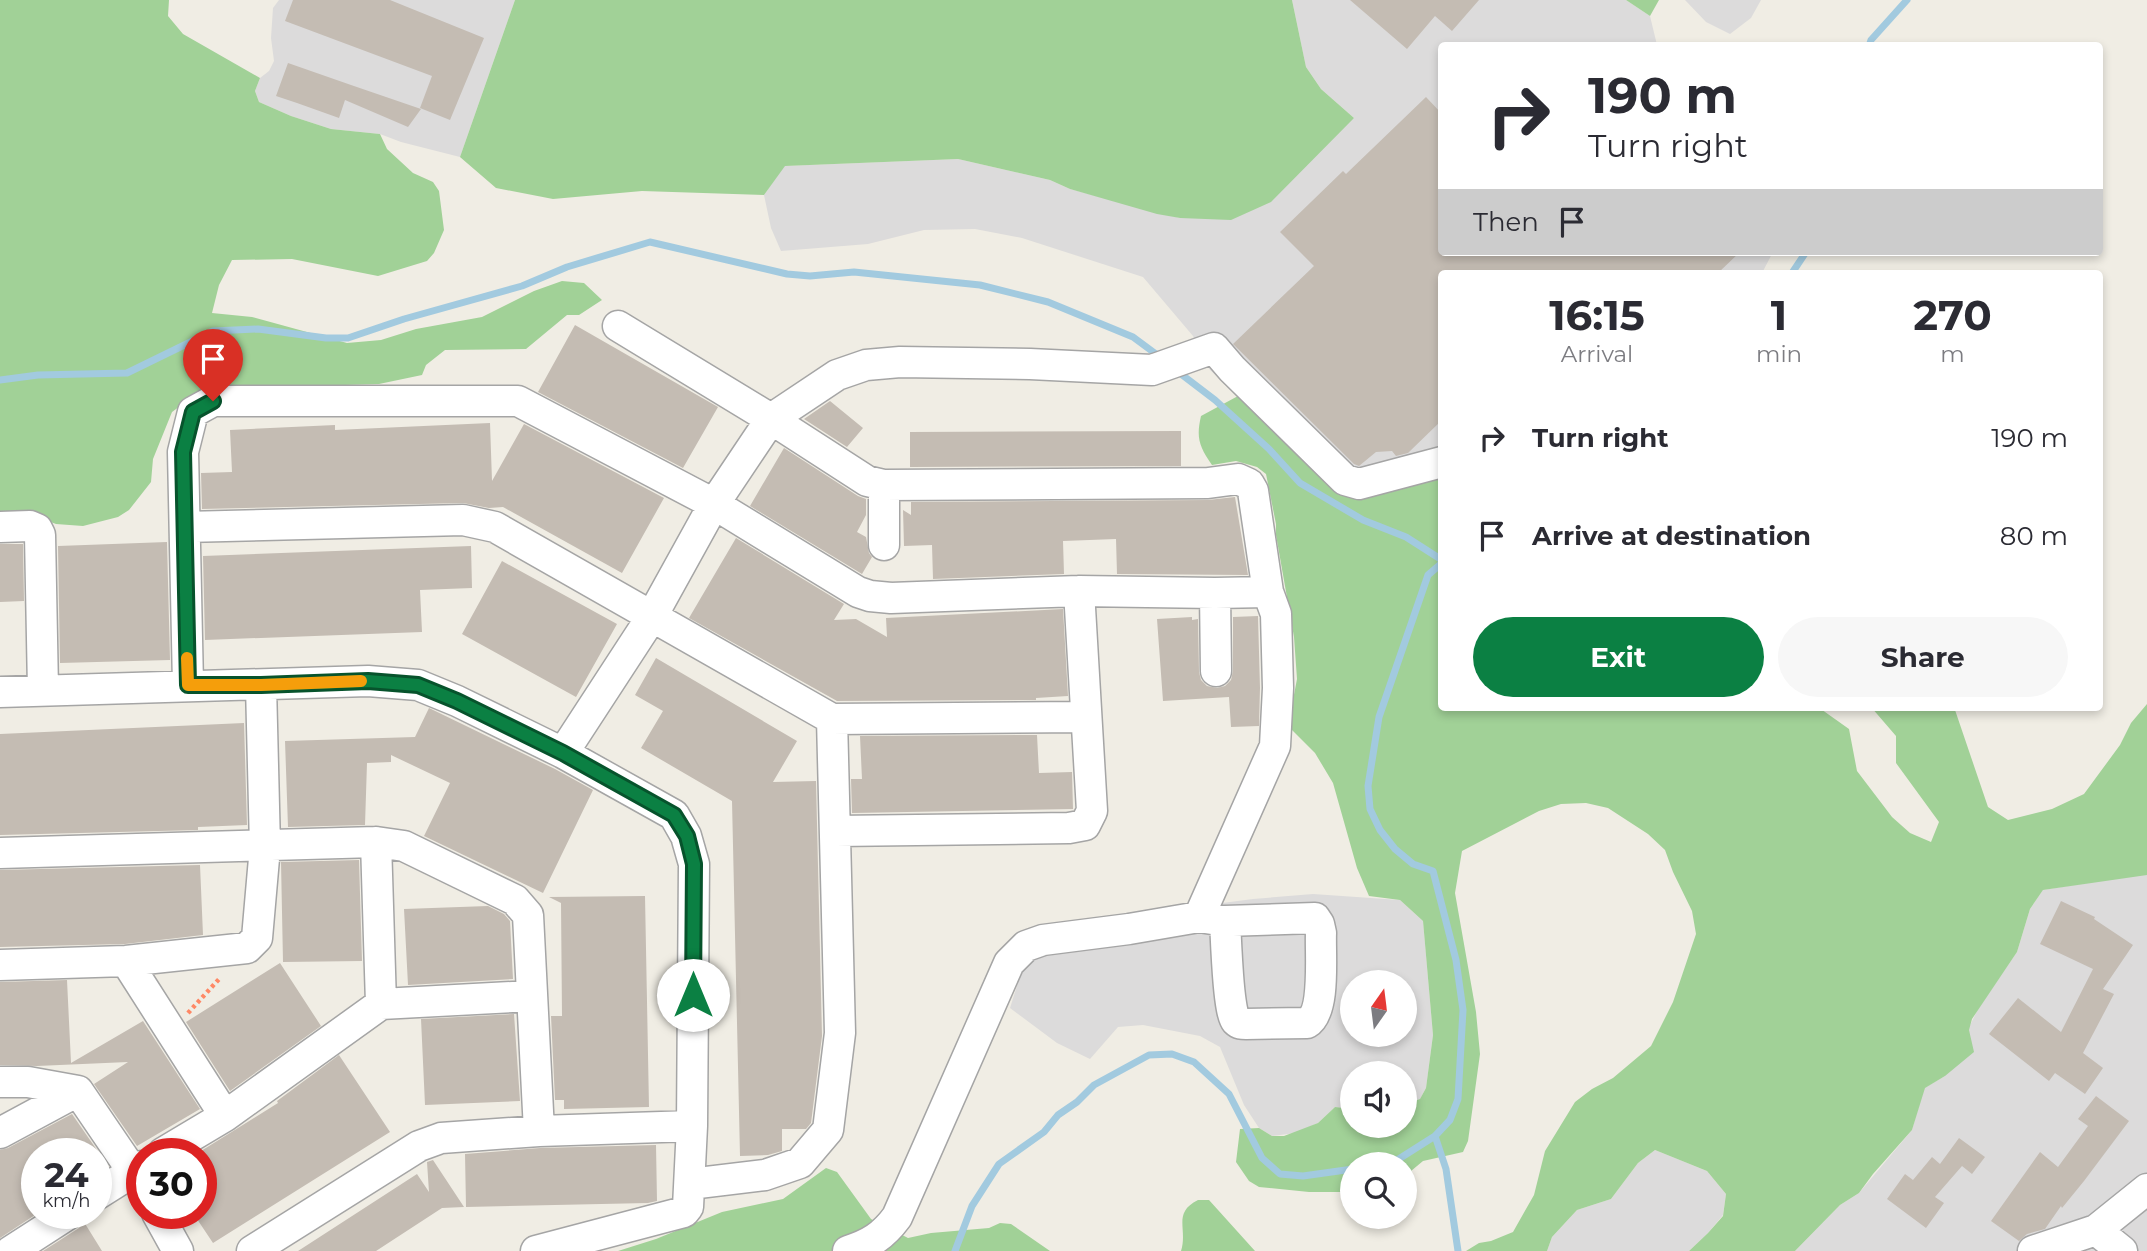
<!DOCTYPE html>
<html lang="en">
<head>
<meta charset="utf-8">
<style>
	body { margin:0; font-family:Montserrat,sans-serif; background:#f7f7f7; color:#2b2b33; height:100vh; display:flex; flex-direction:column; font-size:26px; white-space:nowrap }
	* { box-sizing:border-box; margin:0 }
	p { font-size:23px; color:#7c7c81 }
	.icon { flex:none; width:38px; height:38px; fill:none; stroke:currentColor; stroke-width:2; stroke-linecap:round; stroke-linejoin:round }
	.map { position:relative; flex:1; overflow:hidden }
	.panel { position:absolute; left:1438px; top:270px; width:665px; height:441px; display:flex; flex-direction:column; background:#fff; border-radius:7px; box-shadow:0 4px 10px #0003 }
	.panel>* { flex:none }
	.hud { position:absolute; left:1438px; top:42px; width:665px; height:214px; border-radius:7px; box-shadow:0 4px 10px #0003; background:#fff; color:#2b2b33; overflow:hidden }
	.needle { width:46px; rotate:14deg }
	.controls { position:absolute; left:1340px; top:970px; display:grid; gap:14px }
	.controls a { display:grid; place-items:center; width:77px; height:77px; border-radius:50%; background:#fff; box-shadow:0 4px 10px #0003; font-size:35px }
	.speed { position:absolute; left:21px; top:1138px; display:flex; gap:14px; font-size:35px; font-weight:700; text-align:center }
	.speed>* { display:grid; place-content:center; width:91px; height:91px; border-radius:50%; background:#fff; box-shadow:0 4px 10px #0003; line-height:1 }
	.speed small { font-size:18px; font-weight:400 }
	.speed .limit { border:10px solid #d22; background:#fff; color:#111 }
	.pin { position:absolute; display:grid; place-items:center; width:60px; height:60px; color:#fff; margin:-72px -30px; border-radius:50% 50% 50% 0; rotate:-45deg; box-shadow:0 0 7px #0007 }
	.pin .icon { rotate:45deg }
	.me { position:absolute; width:77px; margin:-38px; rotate:0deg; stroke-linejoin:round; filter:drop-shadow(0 0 5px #0008) }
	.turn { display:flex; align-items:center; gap:24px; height:147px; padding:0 35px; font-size:32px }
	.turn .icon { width:91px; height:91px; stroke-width:2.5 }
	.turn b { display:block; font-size:49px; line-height:60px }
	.then { display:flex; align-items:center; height:66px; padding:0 35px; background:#0003; gap:14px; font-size:26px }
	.eta { display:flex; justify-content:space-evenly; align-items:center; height:119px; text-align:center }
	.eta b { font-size:42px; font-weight:700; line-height:49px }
	.action { display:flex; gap:14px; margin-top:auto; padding:14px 35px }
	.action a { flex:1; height:80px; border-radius:42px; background:#0b8043; color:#fff; font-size:28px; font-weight:700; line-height:80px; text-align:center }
	.action a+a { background:#f7f7f7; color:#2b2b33 }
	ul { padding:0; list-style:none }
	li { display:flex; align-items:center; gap:21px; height:98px; padding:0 35px }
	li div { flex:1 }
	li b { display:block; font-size:26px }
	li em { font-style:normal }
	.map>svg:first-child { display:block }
</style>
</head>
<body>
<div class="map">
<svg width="2147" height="1251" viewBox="0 0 2147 1251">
	<rect width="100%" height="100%" fill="#f0ede4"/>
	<path fill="#dcdbdb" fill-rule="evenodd" d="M279 0H515L460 157 401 142 380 134 331 129 291 116 259 102 255 91 260 78 269 71 274 61 271 38 273 8Z
		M1292 0H1626L1650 16 1657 45 1442 46V252H1773L1762 273H1442V450L1343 494 1210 370 1193 336 1143 277 1022 238 975 229 924 230 868 244 781 251 771 228 764 195 784 166 958 159 1050 180 1070 189 1180 218 1354 118 1321 89 1306 67Z
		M1685 0H1761L1751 18 1730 34 1706 22Z
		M2141 874 2147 875V1251H1795L1840 1205 1859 1193 1912 1130 1924 1088 1945 1076 1978 1009 2017 952 2030 909 2043 890Z
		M1313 894 1400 900 1423 921 1433 1035 1426 1088 1420 1099 1405 1104V1073H1353V1109L1335 1107 1318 1123 1296 1133 1272 1136 1259 1128 1244 1105 1220 1047 1200 1036 1143 1025 1118 1027 1090 1059 1057 1043 1010 1008 1022 970 1047 926 1253 899ZM1353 982H1405V1034H1353Z
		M1655 1150 1707 1171 1726 1194 1723 1215 1708 1233 1689 1251H1547L1552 1237 1577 1210 1611 1199 1638 1163Z"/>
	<path fill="#a1d197" d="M0 0H169L168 16 183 34 260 78 255 91 259 102 291 116 331 129 380 134 387 149 413 173 433 182 439 191 444 230 434 253 427 261 378 276 292 259 232 260 219 285 212 313 252 317 347 343 381 340 416 329 482 317 534 291 562 281 584 283 602 300 579 315H567L526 349 445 350 426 365 422 375 379 384 279 387 235 385 191 398 172 412 153 459 151 482 129 510 118 517 83 526 56 524 32 515 0 514Z
		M515 0H1292L1306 67 1321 89 1354 118 1271 202 1231 220 1180 218 1157 214 1070 189 1050 180 958 159 785 166 764 195 642 191 553 199 496 188 460 157Z
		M1626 0H1659L1650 16Z
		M1238 396 1343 494 1442 450V707H1818L1849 729 1857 771 1892 817 1910 833 1931 842 1939 822 1896 763V736L1871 707H1954L1988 807 2008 820 2052 809 2084 794 2120 745 2131 723 2147 704V875L2043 890 2030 909 2017 952 1972 1019 1969 1030 1974 1052 1945 1076 1925 1088 1912 1130 1873 1174 1859 1193 1840 1205 1795 1251H1689L1708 1233 1723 1216 1726 1194 1707 1171 1655 1150 1638 1163 1611 1199 1577 1210 1552 1237 1547 1251H1466L1479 1243 1491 1241 1513 1232 1534 1195 1545 1151 1575 1102 1592 1089 1613 1078 1651 1046 1673 1002 1696 934 1692 911 1673 872 1665 850 1648 834 1608 808 1586 803 1561 804 1539 811 1462 851 1455 893 1476 1012 1480 1054 1468 1141 1463 1152 1423 1161 1405 1176V1164H1353V1192H1309L1259 1187 1249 1181 1236 1162 1240 1129 1259 1128 1272 1136H1284L1318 1123 1335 1107 1353 1109V1125H1405V1104L1420 1099 1426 1088 1433 1035 1423 921 1400 900 1369 896 1357 868 1333 783 1315 753 1288 726 1297 679 1294 637 1276 535V524L1266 474 1257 467 1236 461 1212 465C1199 446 1196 438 1201 416Z
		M826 1168 837 1172 871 1219 908 1238 931 1233 989 1228 1000 1223 1011 1224 1050 1251H618L656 1239 722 1212 783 1199Z
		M1198 1200H1209L1255 1251H1181C1188 1229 1172 1213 1198 1200Z"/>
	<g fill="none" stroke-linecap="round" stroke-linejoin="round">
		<path stroke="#a2cadf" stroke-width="7" d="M1869 46 1871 40 1907 0
			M1792 273 1806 252
			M1177 371 1215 400 1269 449 1300 483 1363 520 1406 537 1442 560
			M0 380 38 375 127 373 213 331 258 329 326 338H348L404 319 522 286 567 267 650 242 787 274 810 276 854 272 980 285 1048 302 1133 337 1160 357
			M1435 1136 1446 1169 1458 1251
			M1383 1164 1394 1162 1435 1136 1450 1120 1458 1099 1463 1010 1456 960 1433 871 1413 864 1395 849 1380 830 1370 809 1368 786 1379 717 1428 575 1442 563
			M955 1251 972 1206 999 1164 1044 1132 1058 1115 1077 1102 1094 1085 1149 1055 1172 1054 1194 1062 1229 1094 1262 1158 1280 1174 1303 1176 1353 1169"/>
	</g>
	<path fill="#c4bcb3" d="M293 0H390L484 38 450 120 420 108 432 76 285 21Z
		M1350 0H1479L1452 31 1435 16 1407 49Z
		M288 63 351 85 421 109 408 127 345 100 339 118 297 103 276 96Z
		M1426 97 1442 114V252H1740L1718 273H1442V420L1408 453 1396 456 1392 451 1376 452 1359 466 1354 464 1233 344 1314 266 1280 232 1343 171 1346 174Z
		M575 325 718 407 683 468 538 392Z
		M830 401 863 428 847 447 804 419Z
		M490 423 492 481 524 424 664 498 622 573 503 507 489 508 463 503 202 509 201 473 232 472 230 430 335 425V430Z
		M1181 431V466L910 467V432Z
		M784 448 858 496 866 499V515L857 532 866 537 869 553 872 557 862 574 750 506Z
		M1235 497 1248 575 1117 574 1116 539 1063 541 1064 574 933 579 932 545 904 546 903 510 911 515V502L1208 500Z
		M736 538 844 604 834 620 856 619 887 637 886 618 1063 609 1068 696 1036 698V700L837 701 689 618Z
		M167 542 170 660 60 663 58 546Z
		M0 544H23L24 601 0 602Z
		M471 546 472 588 420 590 422 632 205 640 203 556Z
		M502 561 617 624 576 697 462 634Z
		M1258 616 1260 688 1259 726 1231 727 1229 697 1163 701 1157 619 1192 617V620L1198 619 1199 672 1201 680 1207 686 1217 688 1225 686 1231 680 1233 671V617Z
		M656 658 797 741 773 782 816 781 822 1036 811 1123 806 1129H782V1151L768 1155 740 1156 732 801 641 748 663 711 635 695Z
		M429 708 555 769 593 790 543 893 424 836 450 783 391 755V762L367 763 365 825 288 827 285 741 415 737Z
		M244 723 247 825 198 827V830L0 835V734Z
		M1037 735 1039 773 1072 772 1073 809 852 813 851 779H862L860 736Z
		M359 860 362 961 283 962 281 862Z
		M200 865 203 935 125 944 0 947V870Z
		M645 896 649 1107 564 1109V1100H555L551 1016H562L561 903 549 897Z
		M2061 901 2095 917 2094 919 2133 945 2103 989 2114 994 2083 1053 2103 1068 2085 1094 2055 1073 2049 1081 1989 1034 2018 998 2061 1032 2093 969 2040 944Z
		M488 906 504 914 510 921 513 979 408 985 404 909Z
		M280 963 321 1026 230 1091 186 1022Z
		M67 980 71 1063 143 1021 200 1109 137 1146 94 1084 128 1062 37 1066 0 1065V982Z
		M514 1014 520 1101 425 1105 421 1019Z
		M339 1055 390 1132 213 1243 193 1213H201V1151L278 1103 277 1101Z
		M2096 1096 2129 1121 2084 1181 2062 1208 2061 1206 2045 1229 2027 1234 2019 1241 1991 1221 2040 1152 2058 1167 2088 1126 2078 1119Z
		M72 1114 99 1153H37L38 1213 0 1238V1150L8 1148Z
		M1959 1138 1985 1157 1972 1174 1962 1166 1935 1197 1944 1203 1926 1228 1887 1199 1905 1174 1913 1180 1932 1157 1940 1164Z
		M656 1145 657 1201 648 1203 466 1207 465 1154 540 1148Z
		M433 1160 464 1207 442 1208 376 1251H298L417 1174 429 1192 427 1162Z
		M84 1222 102 1251H43L79 1228Z"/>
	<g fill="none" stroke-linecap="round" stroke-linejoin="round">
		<g stroke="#a5a5a5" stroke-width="33">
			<path id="minor" d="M618 326 771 419 867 481 884 485 1208 483 1238 479 1249 484 1253 491 1268 592 1276 614 1278 688 1275 746 1199 917 1129 929 1043 940 1026 946 1009 963 897 1217C883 1236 870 1244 848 1251
				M0 527 30 526 37 529 40 535 43 690
				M185 527 463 520 495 527 832 719 840 1033 828 1130 800 1163 765 1175 690 1184
				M884 545V485
				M1215 593 1216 671
				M188 685 183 452 193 412 213 401H518L714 504 858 592 870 596 891 598 1079 591 1215 593 1268 592
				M0 692 368 681 418 685 457 701 563 753 674 815 686 836 694 864 692 1126 688 1207 684 1212 536 1251
				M832 719 1086 717
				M563 753 651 618 714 504 771 419 837 375 866 365 900 362 1030 364 1152 370 1214 348 1232 369 1345 480 1359 484 1442 462
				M836 831 1069 828 1085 825 1092 811 1079 591
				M376 842 381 1004
				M0 853 376 842 404 846 515 900 528 915 539 1131
				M1199 917 1225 921C1226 937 1228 1012 1236 1021 1239 1024 1242 1024 1246 1024L1307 1023C1326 1012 1320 954 1321 933L1319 924 1315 918 1225 921
				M126 961 225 1116
				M0 965 126 961 247 948 257 938 265 847 261 685
				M0 1082H28L78 1091
				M0 1133 78 1091 142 1185
				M163 1153 225 1116 381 1004 531 996
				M96 1195 142 1166
				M157 1213 178 1251
				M2096 1230 2122 1251
				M11 1251 70 1213
				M252 1251 419 1146 441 1138 539 1131 692 1126
				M2033 1251 2096 1230 2147 1189"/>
		</g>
		<path stroke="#ff8865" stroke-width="4.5" stroke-dasharray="3.5 3.5" stroke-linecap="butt" d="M188 1013 220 978"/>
		<use href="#minor" stroke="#fff" stroke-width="30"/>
	</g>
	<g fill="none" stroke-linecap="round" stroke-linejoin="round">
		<g stroke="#07532c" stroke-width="18">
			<path id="route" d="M213 401 193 412 183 452 188 685H261L368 681 418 685 457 701 563 753 674 815 687 836 694 864 693 995"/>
		</g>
		<use href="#route" stroke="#0b8043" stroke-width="12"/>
		<path stroke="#f59e0b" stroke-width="12" d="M187 658 188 685H261L361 681"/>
	</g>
</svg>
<div class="controls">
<a><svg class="needle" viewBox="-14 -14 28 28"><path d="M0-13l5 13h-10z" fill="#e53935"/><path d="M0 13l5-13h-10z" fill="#7c7c81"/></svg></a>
<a><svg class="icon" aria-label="sound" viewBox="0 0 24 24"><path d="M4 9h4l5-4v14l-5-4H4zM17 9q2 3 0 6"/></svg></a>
<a><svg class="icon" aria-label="search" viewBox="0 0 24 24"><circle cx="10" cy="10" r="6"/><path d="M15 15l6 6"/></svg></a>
</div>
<div class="speed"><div>24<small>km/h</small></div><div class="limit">30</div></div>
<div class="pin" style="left:213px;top:401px;background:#d93025"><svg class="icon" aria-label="arrive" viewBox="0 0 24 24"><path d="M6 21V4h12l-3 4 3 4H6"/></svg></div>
<svg class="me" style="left:693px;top:995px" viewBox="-20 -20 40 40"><circle r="19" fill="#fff"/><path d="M0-13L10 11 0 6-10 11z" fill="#0b8043"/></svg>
<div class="hud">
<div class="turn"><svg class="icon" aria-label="right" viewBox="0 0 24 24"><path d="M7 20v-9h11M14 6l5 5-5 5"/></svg><div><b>190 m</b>Turn right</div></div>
<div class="then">Then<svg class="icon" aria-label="arrive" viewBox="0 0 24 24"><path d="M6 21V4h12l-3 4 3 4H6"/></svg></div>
</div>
<section class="panel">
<div class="eta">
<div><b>16:15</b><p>Arrival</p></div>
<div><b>1</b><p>min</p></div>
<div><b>270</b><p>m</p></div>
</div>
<ul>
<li><svg class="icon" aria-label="right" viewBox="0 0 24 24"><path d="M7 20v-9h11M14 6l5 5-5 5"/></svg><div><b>Turn right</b></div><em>190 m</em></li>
<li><svg class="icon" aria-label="arrive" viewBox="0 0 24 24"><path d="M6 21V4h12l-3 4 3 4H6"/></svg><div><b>Arrive at destination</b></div><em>80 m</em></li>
</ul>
<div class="action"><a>Exit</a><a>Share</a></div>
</section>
</div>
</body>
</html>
